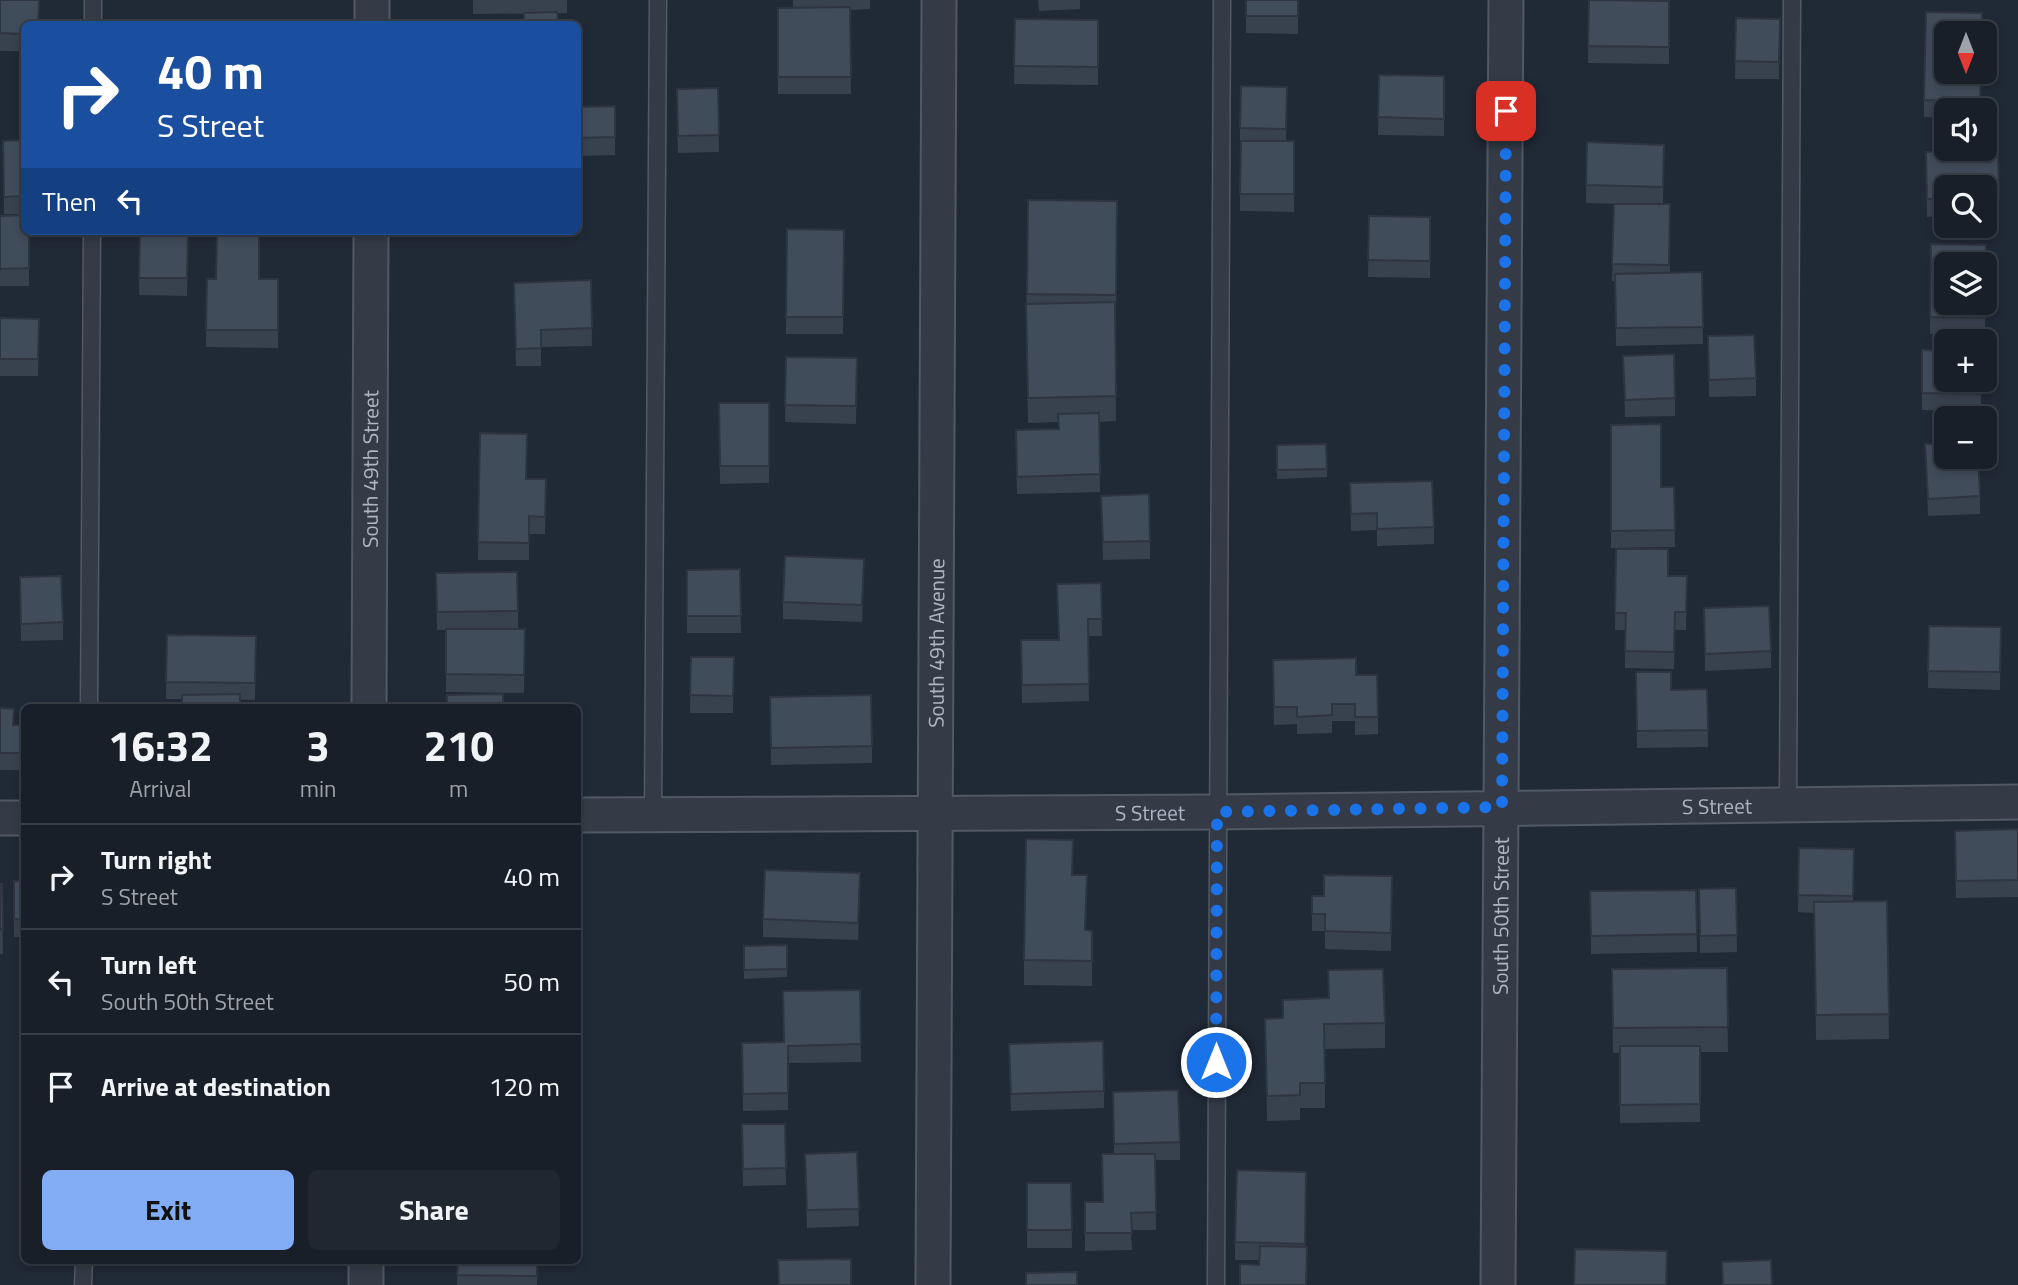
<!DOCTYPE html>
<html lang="en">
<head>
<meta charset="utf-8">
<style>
	body { margin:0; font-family:"Titillium Web",sans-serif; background:#212730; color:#f1f3f6; height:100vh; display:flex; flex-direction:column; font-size:26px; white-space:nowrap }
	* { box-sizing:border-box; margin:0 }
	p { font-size:23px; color:#9fa2a8 }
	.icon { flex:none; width:38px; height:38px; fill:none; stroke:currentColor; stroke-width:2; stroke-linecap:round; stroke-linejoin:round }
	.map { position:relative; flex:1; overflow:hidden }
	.drawer { position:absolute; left:21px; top:704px; width:560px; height:560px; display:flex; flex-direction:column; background:#181f28; border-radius:10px; box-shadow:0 4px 10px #0003,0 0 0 2px #363d45 }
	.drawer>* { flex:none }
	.hud { position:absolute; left:21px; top:21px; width:560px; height:214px; border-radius:10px; box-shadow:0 4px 10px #0003,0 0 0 2px #363d45; background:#1a4fa0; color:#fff; overflow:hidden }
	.needle { width:46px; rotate:180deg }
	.tools { position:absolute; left:1934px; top:21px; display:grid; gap:14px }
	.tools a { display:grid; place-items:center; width:63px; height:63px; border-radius:10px; background:#181f28; box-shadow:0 4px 10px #0003,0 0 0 2px #363d45; font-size:35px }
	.pin { position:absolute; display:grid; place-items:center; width:60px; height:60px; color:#fff; margin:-30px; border-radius:14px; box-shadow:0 4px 10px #0006 }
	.me { position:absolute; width:77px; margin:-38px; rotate:0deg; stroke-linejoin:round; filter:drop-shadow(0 0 5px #0008) }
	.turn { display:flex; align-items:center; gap:24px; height:147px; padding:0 21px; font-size:32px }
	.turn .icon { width:91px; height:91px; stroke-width:2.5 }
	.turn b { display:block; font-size:49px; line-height:60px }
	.then { display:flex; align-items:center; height:66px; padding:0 21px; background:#0003; gap:14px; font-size:26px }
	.eta { display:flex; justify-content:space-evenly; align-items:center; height:119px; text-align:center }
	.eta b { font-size:42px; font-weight:700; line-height:49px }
	.button { display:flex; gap:14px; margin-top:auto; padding:14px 21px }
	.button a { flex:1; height:80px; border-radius:10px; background:#82acf4; color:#111; font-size:28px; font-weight:700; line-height:80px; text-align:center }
	.button a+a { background:#212730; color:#f1f3f6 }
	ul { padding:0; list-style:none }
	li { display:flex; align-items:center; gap:21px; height:105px; padding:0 21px; border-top:2px solid #363d45 }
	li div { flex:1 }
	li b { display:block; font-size:26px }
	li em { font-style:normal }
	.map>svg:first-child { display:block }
</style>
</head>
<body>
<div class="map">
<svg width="2018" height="1285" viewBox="0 0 2018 1285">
	<rect width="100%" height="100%" fill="#202936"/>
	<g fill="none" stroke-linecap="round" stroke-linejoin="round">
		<g stroke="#515965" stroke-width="19">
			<path id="lane" d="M93 24V0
				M89 707 92 231
				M1788 804 1792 0
				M653 814 658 0
				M83 1285 84 1260
				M1216 1285 1222 0"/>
		</g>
		<g stroke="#515965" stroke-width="37">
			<g id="street">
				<path d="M372 24V0"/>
				<path id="s1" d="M369 707 371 231"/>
				<path id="s2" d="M578 815 1217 812 2018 802"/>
				<path d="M0 818H24"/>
				<path d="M366 1285V1260"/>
				<path id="s3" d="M933 1285 939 0"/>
				<path id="s4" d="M1498 1285 1506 0"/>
			</g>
		</g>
		<use href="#lane" stroke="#343b47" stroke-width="16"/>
		<use href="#street" stroke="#343b47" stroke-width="33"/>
	</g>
	<path fill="#38414e" d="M0 0 24 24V51H0Z
		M473 0H567V13L473 14Z
		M793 0H870V9L850 10 851 94H778V8L793 7Z
		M1038 0H1080V9L1039 11Z
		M1246 0H1298V34L1246 33Z
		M1589 0 1669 1V64L1588 63Z
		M1736 18 1780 19 1779 79H1735Z
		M1015 19 1098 20V85L1014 84Z
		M1981 72 1980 110H1946V118L1924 117V100Z
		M1379 75 1444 76V136L1378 135Z
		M1287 87 1286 141H1294V212L1240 211V128Z
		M718 88 719 152 678 153 677 107Z
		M615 106V155L578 156V107Z
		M24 140V214H4L3 141Z
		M1587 142 1664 145 1663 204H1670V273L1702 272 1703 344 1616 346 1615 281H1612L1614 204H1621L1586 203Z
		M1998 151 1999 215 1984 216V187H1946V216L1927 217 1926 152Z
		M1028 200 1117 201 1116 320H1115L1116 421 1099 422 1100 492 1017 494 1016 447 1058 429V422L1028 423 1026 329Z
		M0 216 29 231V286H0Z
		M1369 216 1430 217V278L1368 277Z
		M787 229 844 230 843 334H786Z
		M140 231H188L187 296 139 295Z
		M475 231H529L475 232Z
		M1931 244 1986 245 1985 335 1930 334Z
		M207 279H278V348L206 347Z
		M591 280 592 346 541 347V366H516L514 300Z
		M0 318 39 319 38 376H0Z
		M1708 336 1756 378V396L1709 397Z
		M1922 350 1981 380V411L1922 410Z
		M1623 356 1675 398V416L1625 417Z
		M786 357 857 358 856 424 785 422Z
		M719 403H769V483L720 484Z
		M1611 425 1661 487H1674L1675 547 1611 548Z
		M480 433 527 479H546L545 534H529V560H478Z
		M1326 444 1327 477 1277 479V445Z
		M1925 444 1980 496V514L1928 516Z
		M1350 483 1434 527V544L1377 546V530L1351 531Z
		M1101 496 1150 541V559L1103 560Z
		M1616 549 1668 576H1687L1686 630H1675L1674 669 1625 668V630H1615Z
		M740 569 741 633H687V570Z
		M436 573 518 611V628L487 629H525L524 693 446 692V630H437Z
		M864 576 862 622 783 619V602Z
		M20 577 63 622V640L21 641Z
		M1101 583 1102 636H1088L1089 701 1022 703 1021 640H1058Z
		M1704 608 1771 651V668L1705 671Z
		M1929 626 2001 627 2000 690 1928 688Z
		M167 635 256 636 255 700 166 699Z
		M691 657H734L733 713H690Z
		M1636 672 1671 690 1707 689 1708 747 1637 748Z
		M1356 675 1378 717V734L1355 735V721H1332V733L1297 734V724L1274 725 1273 678Z
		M0 708 14 725H24V770H0Z
		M770 715 872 746V763L771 765Z
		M2018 829V897L1956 898 1955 848Z
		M1799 848 1854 849 1853 902 1887 901 1889 1039 1816 1040 1814 913 1798 912Z
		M1073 875H1087L1086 930 1092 931V986L1024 985V960Z
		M1392 876 1391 951 1325 949V931H1312V896H1324Z
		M14 881H24V937H14Z
		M0 884H2L3 954H0Z
		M1736 888 1737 952 1700 953 1699 889Z
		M1696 890 1697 952 1591 954 1590 891Z
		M860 891 858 940 763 937V919Z
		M787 945V977L744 979V946Z
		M1727 968 1728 1052H1700V1122L1620 1123V1053H1613L1612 969Z
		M1328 970 1385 1023V1048L1325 1049V1108H1300V1120L1267 1121 1265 1019 1283 1018 1328 998Z
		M860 990 861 1062 788 1063V1110L743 1111 742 1043 783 1042Z
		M1009 1062 1104 1091V1108L1011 1111Z
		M1113 1092 1180 1142V1160H1155L1156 1230H1131L1132 1250 1085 1251V1202H1103L1114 1154Z
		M742 1124H785L786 1185 743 1186Z
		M857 1152 859 1226 807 1228 805 1154Z
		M1306 1172 1305 1247 1259 1265V1260H1235V1242Z
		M1027 1183H1071L1072 1248H1027Z
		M161 1260H236V1266L161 1262Z
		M458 1260H538L537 1285H457Z"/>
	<path fill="#414c5b" stroke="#2e3540" stroke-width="2" fill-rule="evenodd" d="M0 0H39L38 24H24V34L0 33Z
		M1246 0H1298V16H1246Z
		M1589 0 1669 1V47L1588 46Z
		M850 7 851 77H778V8Z
		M557 12 558 24H524V13Z
		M1926 12 1982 13V33H1946V72H1981L1980 101 1924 100Z
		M1736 18 1780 19 1779 62 1735 61Z
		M1015 19 1098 20V67L1014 66Z
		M1379 75 1444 76V119L1378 117Z
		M1241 86 1287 87 1286 129 1240 128Z
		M718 88 719 135 678 136 677 89Z
		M615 106V137L578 138V107Z
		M24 140V196L4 197 3 141Z
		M1241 141H1294V194H1240Z
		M1587 142 1664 145 1663 187 1586 185Z
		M1998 151 1999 198H1984V187H1946V199H1927L1926 152Z
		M1028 200 1117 201 1116 295 1027 294Z
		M1614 204H1670L1669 265 1612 264Z
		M24 215V231H29V268L0 269V216Z
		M1369 216 1430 217V261L1368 260Z
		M787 229 844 230 843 317H786Z
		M140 231H188L187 278H139Z
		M217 232H259V279H278V330H206L207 279H216Z
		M1931 244 1986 245 1985 318 1930 317ZM1946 264H1984V303H1946Z
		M1702 272 1703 327 1616 328 1615 274Z
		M591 280 592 328 541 330V348L516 349 514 283Z
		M1115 302 1116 396 1028 398 1026 304Z
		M0 318 39 319 38 359H0Z
		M1754 335 1756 378 1709 380 1708 336Z
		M1922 350 1946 351V380H1981V394L1922 393Z
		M1674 354 1675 398 1625 400 1623 356Z
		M786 357 857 358 856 406 785 405Z
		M719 403H769V466H720Z
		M1099 413 1100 474 1017 477 1016 430 1059 429 1058 414Z
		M1661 424V487H1674L1675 530 1611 531V425Z
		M480 433 527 434 526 479H546L545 517 529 516V543L478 542Z
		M1326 444 1327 469 1277 470V445Z
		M1925 444H1946V457H1978L1980 496 1928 499Z
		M1432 481 1434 527 1377 529V513L1351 514 1350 483Z
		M1149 494 1150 541 1103 542 1101 496Z
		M1616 549H1668V576H1687L1686 612H1675L1674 652 1625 651 1626 613H1615Z
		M785 556 864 559 862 605 783 602Z
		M740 569 741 616H687V570Z
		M517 572 518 611 437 612 436 573Z
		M61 576 63 622 21 624 20 577Z
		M1101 583 1102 619H1088L1089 684 1022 685 1021 640H1059L1057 584Z
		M1769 606 1771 651 1705 654 1704 608Z
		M1929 626 2001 627 2000 672 1928 671Z
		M446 629H525L524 675 446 674Z
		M167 635 256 636 255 683 166 682Z
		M691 657H734L733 696 690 695Z
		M1356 658V675H1377L1378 717H1355V704H1332V715L1297 717V707H1274L1273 660Z
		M1636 672H1671V690L1707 689 1708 730 1637 731Z
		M240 694V707H182V695Z
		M503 694V707H447V695Z
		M871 695 872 746 771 748 770 697Z
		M0 708 14 709 13 725H24V753H0Z
		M2018 829V880L1956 881 1955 831Z
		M1026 839 1073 840 1072 875H1087L1085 930 1092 931V961L1024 960Z
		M1799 848 1854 849 1853 896 1798 895Z
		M765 870 860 873 858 923 763 919Z
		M1324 875 1392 876 1391 933 1325 931V914H1312V896H1324Z
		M14 881H24V920L14 919Z
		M0 884H2L3 929H0Z
		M1736 888 1737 935 1700 936 1699 889Z
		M1696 890 1697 934 1591 936 1590 891Z
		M1887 901 1889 1014 1816 1015 1814 902Z
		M787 945V969L744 970V946Z
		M1727 968 1728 1027 1613 1028 1612 969Z
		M1383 969 1385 1023 1324 1024 1325 1083H1300V1095L1267 1096 1265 1019 1283 1018V1000L1329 998 1328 970Z
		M860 990 861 1044 788 1046V1093L743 1094 742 1043 784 1042 783 991Z
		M1103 1041 1104 1091 1011 1094 1009 1044Z
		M1620 1046H1700V1104L1620 1105Z
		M1178 1090 1180 1142 1114 1144 1113 1092Z
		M742 1124H785L786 1168 743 1169Z
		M857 1152 859 1209 807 1210 805 1154Z
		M1102 1154H1155L1156 1212 1131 1213 1132 1233H1085V1202H1103Z
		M1237 1170 1306 1172 1305 1244 1235 1242Z
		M1027 1183H1071L1072 1230H1027Z
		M1260 1246 1307 1247 1306 1285H1240V1264L1259 1265Z
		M1575 1249 1667 1251 1666 1285H1574Z
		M851 1259V1285H779L778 1260Z
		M458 1260H537V1276L457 1275Z
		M1771 1260 1772 1285H1723L1722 1262Z
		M1077 1272V1285H1026V1273Z"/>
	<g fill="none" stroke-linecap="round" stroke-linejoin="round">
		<path stroke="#1a73e8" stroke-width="12" stroke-dasharray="0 21.6" d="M1216 1062 1217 812 1502 807 1506 111"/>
	</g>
	<g text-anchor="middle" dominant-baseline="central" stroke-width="7" stroke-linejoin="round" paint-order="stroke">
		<g font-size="21" fill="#aeb6c4" stroke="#19202b">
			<text stroke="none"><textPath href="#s1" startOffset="238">South 49th Street</textPath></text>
			<text stroke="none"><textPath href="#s3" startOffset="642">South 49th Avenue</textPath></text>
			<text stroke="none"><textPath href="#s2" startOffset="1139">S Street</textPath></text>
			<text stroke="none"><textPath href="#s2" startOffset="572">S Street</textPath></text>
			<text stroke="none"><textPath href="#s4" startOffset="369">South 50th Street</textPath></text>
		</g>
	</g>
</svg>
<div class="tools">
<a><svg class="needle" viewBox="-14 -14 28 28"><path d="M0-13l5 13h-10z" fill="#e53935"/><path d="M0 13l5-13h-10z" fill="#9fa2a8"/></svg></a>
<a><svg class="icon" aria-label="sound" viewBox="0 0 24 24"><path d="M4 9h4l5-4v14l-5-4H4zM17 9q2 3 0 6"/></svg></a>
<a><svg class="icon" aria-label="search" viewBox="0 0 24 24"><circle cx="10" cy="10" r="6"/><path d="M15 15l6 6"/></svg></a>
<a><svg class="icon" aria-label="layers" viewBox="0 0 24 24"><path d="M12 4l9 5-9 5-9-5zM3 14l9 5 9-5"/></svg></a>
<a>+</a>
<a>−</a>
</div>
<div class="pin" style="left:1506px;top:111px;background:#d93025"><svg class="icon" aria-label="arrive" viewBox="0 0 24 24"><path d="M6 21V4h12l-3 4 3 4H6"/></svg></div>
<svg class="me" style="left:1216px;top:1062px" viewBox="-20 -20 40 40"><circle r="17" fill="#1a73e8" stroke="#fff" stroke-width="3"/><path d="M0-11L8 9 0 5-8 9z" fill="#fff"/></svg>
<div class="hud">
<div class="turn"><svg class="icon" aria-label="right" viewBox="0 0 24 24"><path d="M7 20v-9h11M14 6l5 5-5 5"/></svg><div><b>40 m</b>S Street</div></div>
<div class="then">Then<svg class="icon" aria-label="left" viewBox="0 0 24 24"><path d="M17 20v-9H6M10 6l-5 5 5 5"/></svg></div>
</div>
<section class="drawer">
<div class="eta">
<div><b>16:32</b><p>Arrival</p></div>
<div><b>3</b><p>min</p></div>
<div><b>210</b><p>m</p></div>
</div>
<ul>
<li><svg class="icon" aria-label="right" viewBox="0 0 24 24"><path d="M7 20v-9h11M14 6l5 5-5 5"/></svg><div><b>Turn right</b><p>S Street</p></div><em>40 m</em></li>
<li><svg class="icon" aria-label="left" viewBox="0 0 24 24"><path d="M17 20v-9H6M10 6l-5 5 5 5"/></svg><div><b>Turn left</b><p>South 50th Street</p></div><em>50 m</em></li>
<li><svg class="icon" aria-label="arrive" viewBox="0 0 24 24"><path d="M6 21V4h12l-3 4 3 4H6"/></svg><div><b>Arrive at destination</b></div><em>120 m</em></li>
</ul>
<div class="button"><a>Exit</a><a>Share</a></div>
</section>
</div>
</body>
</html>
